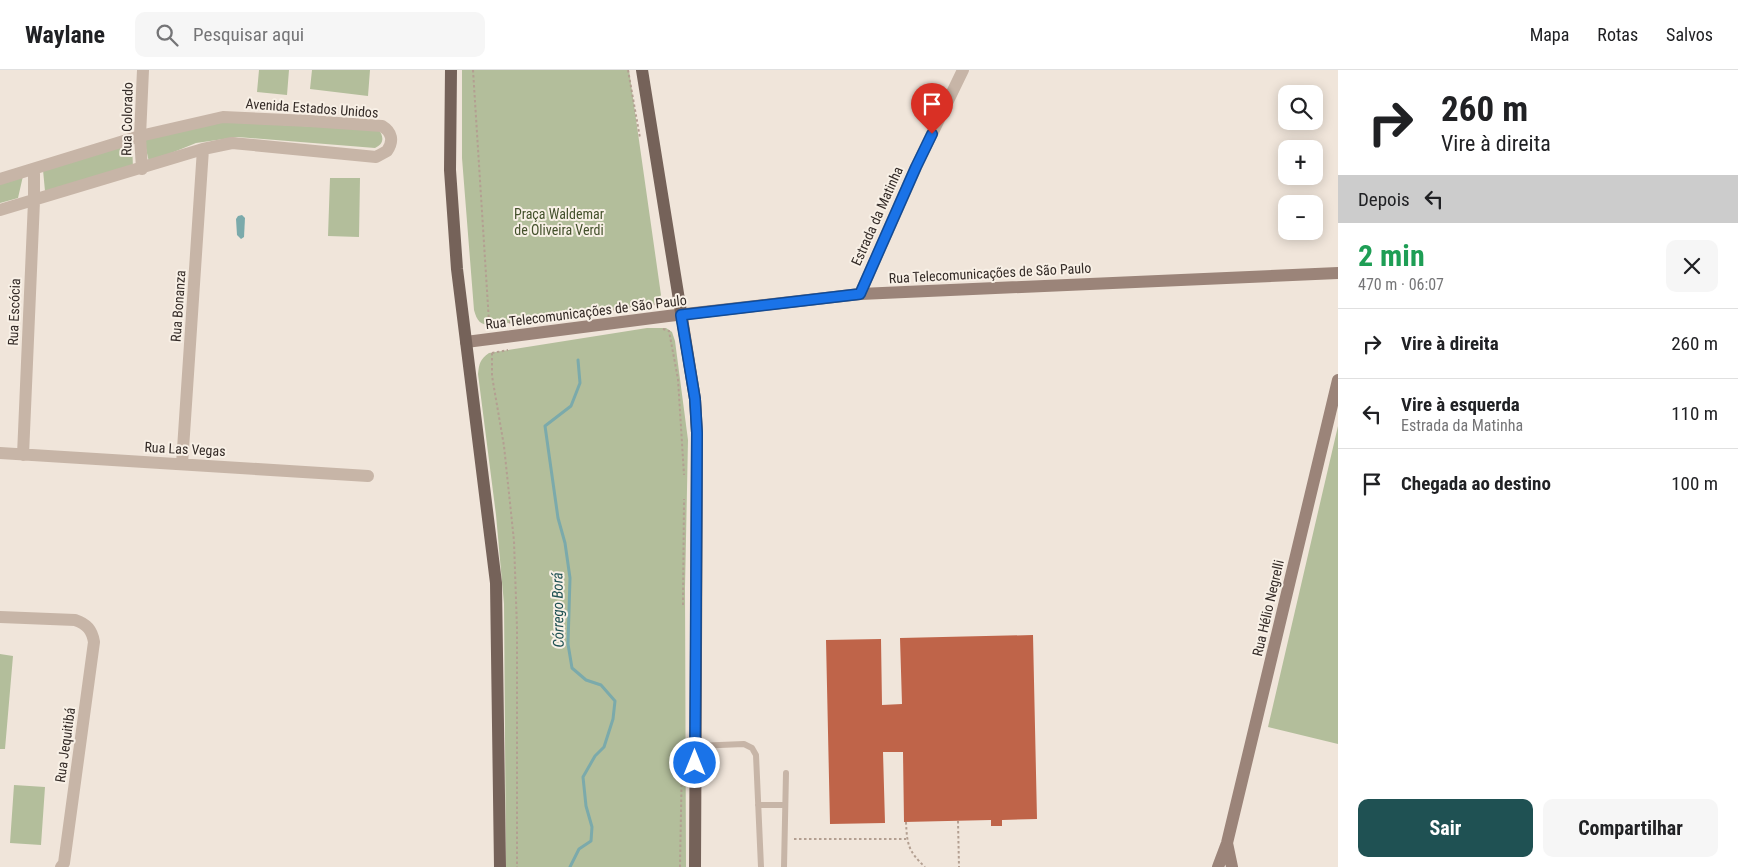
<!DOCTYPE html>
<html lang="pt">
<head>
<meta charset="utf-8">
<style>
	body { margin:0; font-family:"Roboto Condensed",sans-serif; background:#f6f6f6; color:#202124; height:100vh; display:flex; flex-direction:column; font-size:19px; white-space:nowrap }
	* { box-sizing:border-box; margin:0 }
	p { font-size:16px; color:#757577 }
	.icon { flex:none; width:28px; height:28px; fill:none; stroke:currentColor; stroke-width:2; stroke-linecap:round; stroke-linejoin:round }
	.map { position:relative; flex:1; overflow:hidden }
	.details { display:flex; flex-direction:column; background:#fff; width:400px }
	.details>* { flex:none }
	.top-card { background:#fff; color:#202124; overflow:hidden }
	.buttons { position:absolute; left:1278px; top:15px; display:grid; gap:10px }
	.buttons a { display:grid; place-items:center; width:45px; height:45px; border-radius:10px; background:#fff; box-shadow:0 2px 12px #0003; font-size:25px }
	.pin { position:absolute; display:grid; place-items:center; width:42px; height:42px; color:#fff; margin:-51px -21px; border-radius:50% 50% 50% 0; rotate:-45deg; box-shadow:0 0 5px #0007 }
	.pin .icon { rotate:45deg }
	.me { position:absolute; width:55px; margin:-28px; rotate:0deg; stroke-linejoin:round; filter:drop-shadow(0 0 4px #0008) }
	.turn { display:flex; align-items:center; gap:18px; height:105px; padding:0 20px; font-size:22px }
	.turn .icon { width:65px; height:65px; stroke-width:2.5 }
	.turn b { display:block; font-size:35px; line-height:42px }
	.then { display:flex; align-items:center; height:48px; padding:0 20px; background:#0003; gap:10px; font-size:19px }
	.round { display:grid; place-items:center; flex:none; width:52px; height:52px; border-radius:10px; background:#f6f6f6 }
	.head { display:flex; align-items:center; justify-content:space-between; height:85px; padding:0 20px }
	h1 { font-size:30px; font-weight:700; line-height:38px; color:#1e9e55 }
	.action { display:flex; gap:10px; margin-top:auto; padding:10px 20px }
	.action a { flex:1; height:58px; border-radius:10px; background:#1f5153; color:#fff; font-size:20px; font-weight:700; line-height:58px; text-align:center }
	.action a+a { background:#f6f6f6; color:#202124 }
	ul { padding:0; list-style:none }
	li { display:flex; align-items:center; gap:15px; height:70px; padding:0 20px; border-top:1px solid #e0e0e0 }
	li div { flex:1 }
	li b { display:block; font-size:19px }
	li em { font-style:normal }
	header { display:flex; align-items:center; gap:30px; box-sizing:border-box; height:70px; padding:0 25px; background:#fff; border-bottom:1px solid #e0e0e0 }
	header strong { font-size:24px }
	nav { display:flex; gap:28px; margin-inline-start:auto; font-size:18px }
	.search { width:350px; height:45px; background:#f6f6f6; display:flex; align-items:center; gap:12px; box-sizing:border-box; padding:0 18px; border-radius:10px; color:#757577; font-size:19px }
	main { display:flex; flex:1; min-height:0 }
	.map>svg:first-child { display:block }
</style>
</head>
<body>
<header>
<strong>Waylane</strong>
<div class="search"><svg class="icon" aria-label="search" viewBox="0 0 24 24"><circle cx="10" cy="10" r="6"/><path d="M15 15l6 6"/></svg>Pesquisar aqui</div>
<nav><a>Mapa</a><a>Rotas</a><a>Salvos</a></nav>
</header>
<main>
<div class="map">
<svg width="1338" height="797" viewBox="0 0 1338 797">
	<rect width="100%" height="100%" fill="#f0e5da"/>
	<path fill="#b3be9b" d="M259 0H289L287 25 257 22Z
		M312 0H370L368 26 310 19Z
		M462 0H629L661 225 656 234 492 255C480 255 477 251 474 240L462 88Z
		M224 52 379 60C384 67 384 74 375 78L238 67 196 73 149 92 144 70Z
		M132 73 133 98 45 121 43 100Z
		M23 106 18 128 0 133V114Z
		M330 108H360L359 167 328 166Z
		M647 258H666L672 262 675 271 688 370 685 518 686 797H506L504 534 496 445 478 304C479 294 480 289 489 283Z
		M1338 356V674L1268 657Z
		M0 584 13 586 5 679H0Z
		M14 715 45 717 41 775 10 773Z"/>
	<path fill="#7baaab" d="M242 145 245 148 244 167 241 169 237 165 236 149 238 146Z"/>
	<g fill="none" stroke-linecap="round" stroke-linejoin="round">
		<path stroke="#7baaab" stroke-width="3" d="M570 797 579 779 591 771 592 757 586 736 583 707 595 686 604 677 613 649 615 631 601 615 586 610 572 598 568 574 570 508 565 473 558 448 545 356 571 336 580 313 578 290"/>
	</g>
	<path fill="#bf6449" d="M1033 565 1037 749 1002 750V756H991V750L904 752 903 682H883L885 753 830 754 826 570 881 569 882 635 902 634 900 568Z"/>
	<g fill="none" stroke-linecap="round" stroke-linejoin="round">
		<path stroke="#b39f91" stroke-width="2" stroke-dasharray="2.5 2.5" stroke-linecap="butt" d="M473 0 489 252
			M628 0 640 68
			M489 255 656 234 667 230
			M663 259 669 261 678 309 684 405
			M492 283 508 280
			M492 283V306L504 376 514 471 517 558V797
			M683 535 684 429
			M958 751 959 797
			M906 752C907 774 908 781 925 797
			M794 769H906
			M680 797 682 687"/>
		<path stroke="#c7b5a7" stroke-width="6" d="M695 676 744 674 752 678 756 685 761 797
			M758 735H785
			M784 797 786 703"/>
		<path stroke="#c7b5a7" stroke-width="12" d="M142 99 140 66 143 0
			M0 109 140 66 223 47 309 51 382 56C392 62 394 71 387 81L376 87 232 73 203 79 0 140
			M860 224 916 97 963 0
			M0 383 368 406
			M23 385 34 131V100
			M182 394 203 79
			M0 547 75 550C87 554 92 560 94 572L64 793 61 797"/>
		<path stroke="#9b8479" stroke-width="12" d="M466 272 668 246 860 224 1338 203
			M1227 773 1232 797
			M1218 797 1227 773 1338 310"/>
		<path stroke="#756259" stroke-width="12" d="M451 0 450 100 457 199 496 513 500 797
			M642 0 695 329 697 363 695 797"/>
	</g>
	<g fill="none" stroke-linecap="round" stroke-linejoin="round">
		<g stroke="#114b97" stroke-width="12">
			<path id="route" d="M695 693 697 363 695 329 681 245 860 224 916 97 932 64"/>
		</g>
		<use href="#route" stroke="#1a73e8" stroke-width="9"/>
	</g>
	<g text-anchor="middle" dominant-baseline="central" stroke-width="4" stroke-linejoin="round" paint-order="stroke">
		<g font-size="14" fill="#342b27" stroke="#f8f0e6">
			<text transform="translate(312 38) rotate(4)">Avenida Estados Unidos</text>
			<text transform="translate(127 49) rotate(-89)">Rua Colorado</text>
			<text transform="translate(877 146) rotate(-66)">Estrada da Matinha</text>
			<text transform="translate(990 203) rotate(-3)">Rua Telecomunicações de São Paulo</text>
			<text transform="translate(178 236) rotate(-86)">Rua Bonanza</text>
			<text transform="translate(14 242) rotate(-88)">Rua Escócia</text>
			<text transform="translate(586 242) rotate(-7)">Rua Telecomunicações de São Paulo</text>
			<text transform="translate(185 379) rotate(3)">Rua Las Vegas</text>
			<text transform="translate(1268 538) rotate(-77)">Rua Hélio Negrelli</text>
			<text transform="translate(65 675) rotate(-82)">Rua Jequitibá</text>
		</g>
		<g font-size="14" fill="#44512c" stroke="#f8f0e6">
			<text x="559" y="144">Praça Waldemar<tspan x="559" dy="16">de Oliveira Verdi</tspan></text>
		</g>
		<g font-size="15" font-style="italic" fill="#1f5153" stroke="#f8f0e6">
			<text transform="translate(558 540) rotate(-91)">Córrego Borá</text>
		</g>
	</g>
</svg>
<div class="buttons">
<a><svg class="icon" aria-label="search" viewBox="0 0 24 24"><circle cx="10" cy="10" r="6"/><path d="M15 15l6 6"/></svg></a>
<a>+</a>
<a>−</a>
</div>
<div class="pin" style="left:932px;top:64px;background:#d93025"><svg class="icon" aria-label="arrive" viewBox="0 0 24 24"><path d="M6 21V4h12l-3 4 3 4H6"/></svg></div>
<svg class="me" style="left:695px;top:693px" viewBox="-20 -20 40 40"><circle r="17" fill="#1a73e8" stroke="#fff" stroke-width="3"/><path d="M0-11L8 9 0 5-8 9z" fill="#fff"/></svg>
</div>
<section class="details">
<div class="top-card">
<div class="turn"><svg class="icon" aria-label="right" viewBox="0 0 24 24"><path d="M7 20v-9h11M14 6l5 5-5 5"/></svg><div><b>260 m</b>Vire à direita</div></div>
<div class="then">Depois<svg class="icon" aria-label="left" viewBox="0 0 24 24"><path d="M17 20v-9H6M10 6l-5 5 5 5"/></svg></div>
</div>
<div class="head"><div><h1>2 min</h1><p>470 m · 06:07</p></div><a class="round"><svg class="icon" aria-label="close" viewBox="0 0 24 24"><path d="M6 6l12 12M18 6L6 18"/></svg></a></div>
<ul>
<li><svg class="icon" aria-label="right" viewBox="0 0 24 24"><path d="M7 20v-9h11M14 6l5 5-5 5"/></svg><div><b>Vire à direita</b></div><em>260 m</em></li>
<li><svg class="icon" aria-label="left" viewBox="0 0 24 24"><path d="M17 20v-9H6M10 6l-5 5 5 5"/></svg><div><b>Vire à esquerda</b><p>Estrada da Matinha</p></div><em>110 m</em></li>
<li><svg class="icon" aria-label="arrive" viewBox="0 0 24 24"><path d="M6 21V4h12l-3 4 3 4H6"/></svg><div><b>Chegada ao destino</b></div><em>100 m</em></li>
</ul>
<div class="action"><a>Sair</a><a>Compartilhar</a></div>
</section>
</main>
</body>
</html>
